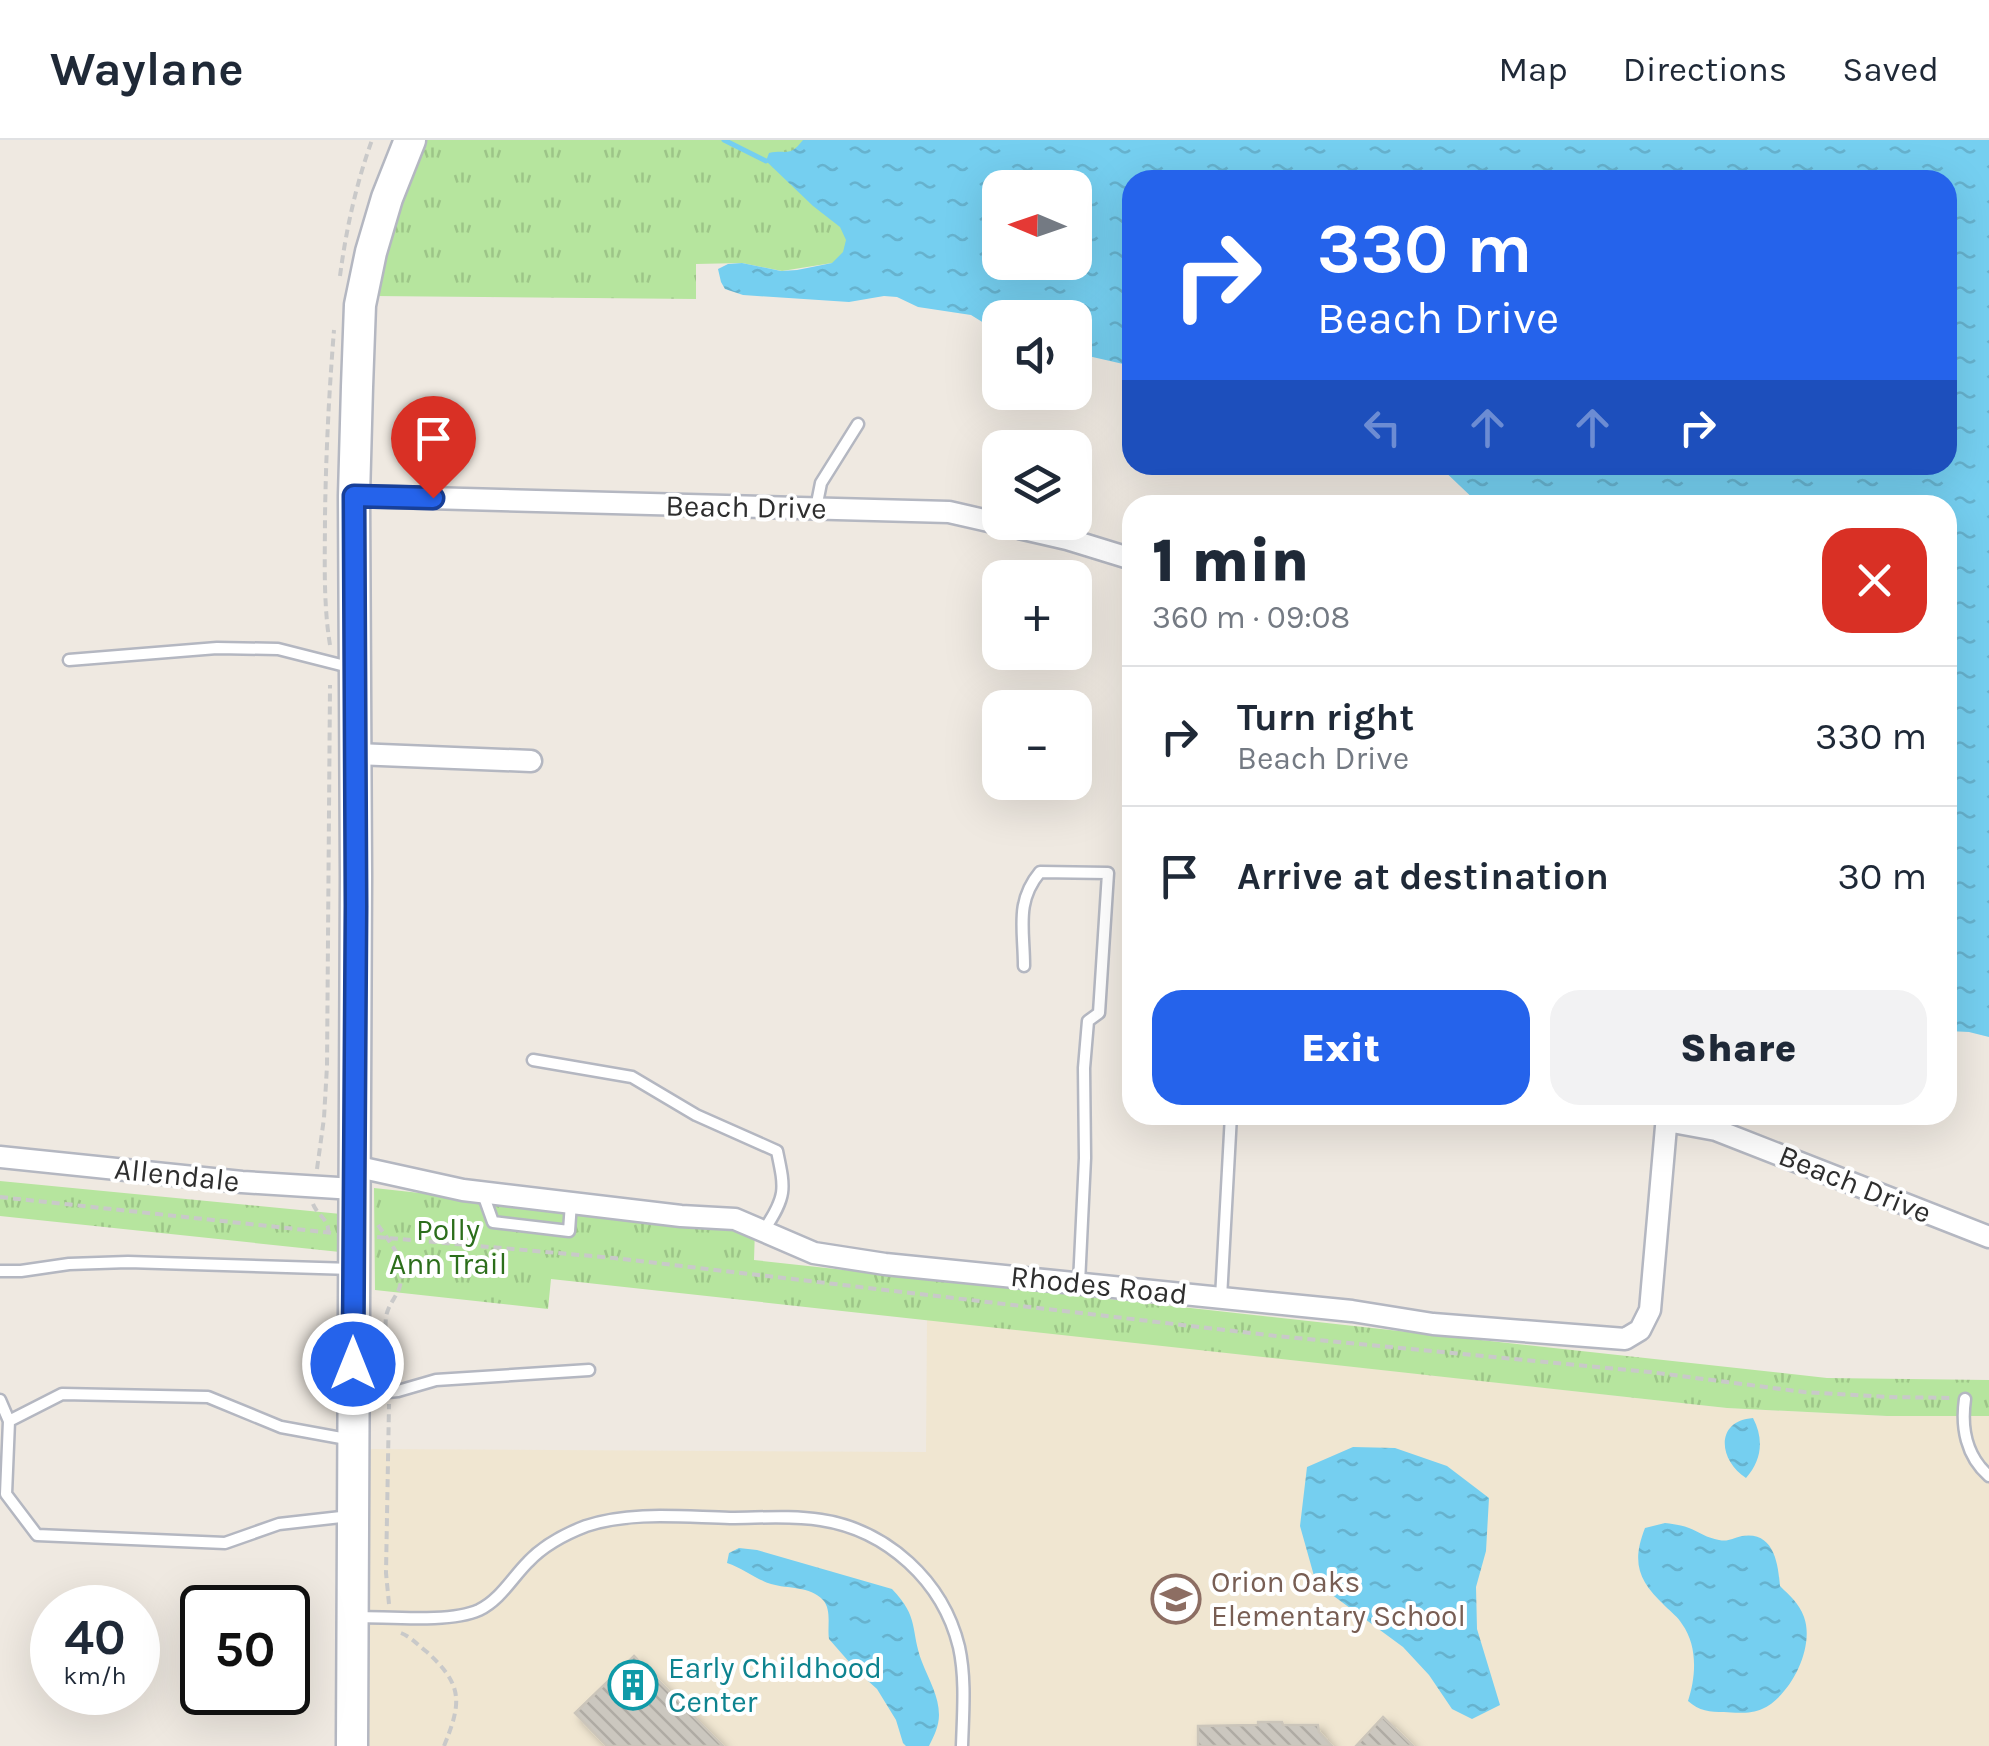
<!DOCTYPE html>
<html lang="en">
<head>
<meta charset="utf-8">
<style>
	body { margin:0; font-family:Karla,sans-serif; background:#f2f2f3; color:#1f2937; height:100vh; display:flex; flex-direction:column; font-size:38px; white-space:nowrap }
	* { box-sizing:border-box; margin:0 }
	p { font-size:32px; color:#747a83 }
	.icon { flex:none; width:55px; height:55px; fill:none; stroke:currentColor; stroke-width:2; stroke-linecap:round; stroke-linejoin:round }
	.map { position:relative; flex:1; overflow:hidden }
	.sheet { position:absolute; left:1122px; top:355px; width:835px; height:630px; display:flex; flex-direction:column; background:#fff; border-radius:30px; box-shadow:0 10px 40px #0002 }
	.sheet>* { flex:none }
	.top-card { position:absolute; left:1122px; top:30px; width:835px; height:305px; border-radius:30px; box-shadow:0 10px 40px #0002; background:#2563eb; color:#fff; overflow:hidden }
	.needle { width:65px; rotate:272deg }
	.controls { position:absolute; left:982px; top:30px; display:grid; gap:20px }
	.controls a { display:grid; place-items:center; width:110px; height:110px; border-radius:20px; background:#fff; box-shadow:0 10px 40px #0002; font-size:50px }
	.speed { position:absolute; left:30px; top:1445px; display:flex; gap:20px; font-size:50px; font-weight:700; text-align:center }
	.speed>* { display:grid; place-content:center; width:130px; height:130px; border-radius:50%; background:#fff; box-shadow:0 10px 40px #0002; line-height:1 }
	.speed small { font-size:25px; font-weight:400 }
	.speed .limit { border:5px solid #111; border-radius:15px; background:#fff; color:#111 }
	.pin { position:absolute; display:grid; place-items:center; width:85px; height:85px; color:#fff; margin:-102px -42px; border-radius:50% 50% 50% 0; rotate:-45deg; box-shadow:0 0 10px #0007 }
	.pin .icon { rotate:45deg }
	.me { position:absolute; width:110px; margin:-55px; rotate:0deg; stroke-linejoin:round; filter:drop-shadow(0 0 8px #0008) }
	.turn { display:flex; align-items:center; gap:35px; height:210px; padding:0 30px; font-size:45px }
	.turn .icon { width:130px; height:130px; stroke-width:2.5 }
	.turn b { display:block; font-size:70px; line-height:85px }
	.lanes { display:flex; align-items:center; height:95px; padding:0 30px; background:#0003; justify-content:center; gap:50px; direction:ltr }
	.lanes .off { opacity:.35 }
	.round { display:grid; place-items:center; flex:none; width:105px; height:105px; border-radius:30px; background:#f2f2f3 }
	.head { display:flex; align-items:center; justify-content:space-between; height:170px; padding:0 30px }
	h1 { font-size:60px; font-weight:800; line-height:75px }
	.action { display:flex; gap:20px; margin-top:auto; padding:20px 30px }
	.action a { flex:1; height:115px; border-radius:30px; background:#2563eb; color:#fff; font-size:40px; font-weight:800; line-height:115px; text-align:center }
	.action a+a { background:#f2f2f3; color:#1f2937 }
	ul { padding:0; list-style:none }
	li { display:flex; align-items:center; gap:30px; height:140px; padding:0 30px; border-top:2px solid #e0e1e3 }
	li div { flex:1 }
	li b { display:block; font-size:38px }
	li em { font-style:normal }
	header { display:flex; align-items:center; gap:60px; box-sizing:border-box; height:140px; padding:0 50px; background:#fff; border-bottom:2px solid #e0e1e3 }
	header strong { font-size:48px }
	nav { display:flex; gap:55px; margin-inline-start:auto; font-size:35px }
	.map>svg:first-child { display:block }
</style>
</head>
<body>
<header>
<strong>Waylane</strong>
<nav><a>Map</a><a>Directions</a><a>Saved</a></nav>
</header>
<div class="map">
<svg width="1989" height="1606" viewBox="0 0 1989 1606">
	<defs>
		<pattern id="park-tufts" width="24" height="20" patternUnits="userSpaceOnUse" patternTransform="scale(2.5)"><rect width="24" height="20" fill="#b6e59e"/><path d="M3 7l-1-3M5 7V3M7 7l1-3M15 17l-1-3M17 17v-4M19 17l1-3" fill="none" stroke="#9dc588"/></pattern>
		<pattern id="water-ripples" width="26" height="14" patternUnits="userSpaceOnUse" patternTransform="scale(2.5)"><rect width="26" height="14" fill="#75cff0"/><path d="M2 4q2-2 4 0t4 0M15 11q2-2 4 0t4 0" fill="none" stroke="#66b2ce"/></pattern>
		<pattern id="building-back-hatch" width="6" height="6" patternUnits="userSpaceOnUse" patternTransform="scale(2.5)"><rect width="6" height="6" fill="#cbc7bf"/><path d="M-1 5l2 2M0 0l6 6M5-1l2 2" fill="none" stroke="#afaba4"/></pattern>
		<filter id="shadow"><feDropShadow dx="5.5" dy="5.5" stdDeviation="5" flood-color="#0004"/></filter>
	</defs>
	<rect width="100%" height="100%" fill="#efe9e1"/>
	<path fill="#f0e6d1" d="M927 1179 1727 1268 1887 1276H1989V1606H363V1309L926 1312Z"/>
	<path fill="url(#park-tufts)" fill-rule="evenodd" d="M422 0H1989L1948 40H1132V159L832 123 782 131 742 123 696 124V159L373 156 385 98ZM1000 48H1075V122H1000Z
		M0 1041 341 1074 340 1112 0 1076Z
		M374 1048 755 1089 754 1120 1827 1238 1989 1240V1276H1887L1727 1268 551 1139 548 1169 375 1150Z"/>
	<path fill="url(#water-ripples)" fill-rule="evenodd" d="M803 0H1989V897L1969 892 1948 891V365H1480L1438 325H1948V40H1132V226L1075 213V178H1000V193L971 175 918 167 897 157 884 156 849 162 743 155 725 149 721 142 718 129 728 124 742 123 781 131 797 130 832 123 843 112 846 100 840 87 813 66 766 21 769 13C787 9 789 18 803 0ZM1000 48H1075V122H1000Z
		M1753 1278C1764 1299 1762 1320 1746 1338 1719 1321 1714 1281 1753 1278Z
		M1353 1307 1395 1308 1447 1326 1489 1358 1486 1411 1476 1447 1477 1489 1500 1565 1472 1579 1452 1569 1429 1535 1403 1507 1316 1443 1300 1386 1307 1327Z
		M1665 1383C1673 1384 1681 1385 1689 1388 1699 1392 1707 1398 1719 1400 1729 1402 1732 1398 1742 1396 1774 1391 1778 1423 1780 1446 1790 1456 1799 1463 1804 1477 1815 1507 1791 1556 1762 1569 1752 1574 1735 1573 1724 1572 1710 1572 1699 1571 1688 1561 1696 1537 1698 1506 1682 1484 1678 1477 1671 1472 1665 1466 1639 1441 1631 1424 1645 1388Z
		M739 1408 757 1410 892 1449C920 1478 910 1490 922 1522 929 1540 939 1556 939 1575 939 1586 934 1596 929 1606H906L903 1603 896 1580 877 1549 857 1531 829 1499C827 1487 832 1470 823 1460 810 1446 788 1449 771 1444 755 1439 743 1428 727 1423L729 1413Z"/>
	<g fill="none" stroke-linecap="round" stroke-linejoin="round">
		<path stroke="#75cff0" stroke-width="5" d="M724 0 766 21"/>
	</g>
	<path fill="url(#building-back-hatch)" stroke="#cbc5ba" stroke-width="2.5" filter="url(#shadow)" d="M634 1516 723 1606H607L575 1573Z
		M1383 1577 1413 1606H1356Z
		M1258 1582H1282L1283 1585H1318L1319 1592 1332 1606H1198V1586L1258 1585Z"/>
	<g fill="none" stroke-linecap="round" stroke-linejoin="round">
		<g stroke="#b4b7c1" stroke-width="15">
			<path id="lane" d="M816 368 821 343 858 284
				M69 520 217 508 278 509 349 527
				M1024 826C1024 789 1015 762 1040 732L1108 733 1099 873 1088 881 1084 928 1085 1018 1079 1143
				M533 920 632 937 696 975 777 1011C785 1049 787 1056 764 1090
				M483 1054 493 1082 569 1091 571 1063
				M0 1131H21L69 1124 128 1122 352 1129
				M1221 1158 1231 975
				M359 1255 398 1251 436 1240 589 1230
				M1965 1259C1961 1287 1966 1316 1989 1336
				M0 1260 9 1281
				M350 1376 279 1384 225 1403 37 1395 6 1354 9 1281 62 1254 208 1257 281 1287 352 1300
				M358 1477C390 1477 450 1483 479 1470 500 1460 512 1438 528 1422 543 1406 565 1394 586 1386 631 1371 682 1377 730 1378 760 1378 792 1375 821 1380 887 1390 943 1441 959 1507 966 1539 963 1573 962 1606"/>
		</g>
		<g stroke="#b4b7c1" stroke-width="25">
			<path id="street" d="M354 356 949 372 1067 399 1132 419
				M356 614 531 621
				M1667 981 1716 990 1989 1097
				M0 1017 242 1042 354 1049
				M354 1026 463 1050 681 1076 735 1079 814 1113 885 1124 1352 1171 1433 1184 1625 1199 1640 1190 1650 1170 1667 975"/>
		</g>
		<g stroke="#b4b7c1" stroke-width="35">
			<path id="secondary" d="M352 1606 356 736 354 356 357 247 360 165 371 112 387 58 410 0"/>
		</g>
		<path stroke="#c9c9c9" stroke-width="4" stroke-dasharray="8 5" stroke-linecap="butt" d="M340 136C346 90 356 44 372 0
			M330 505C323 462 325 418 325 375 326 313 329 252 334 190
			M317 1029 324 978 327 926 330 545
			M0 1057 333 1093
			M313 1064C317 1075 330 1080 328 1093
			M378 1085C392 1106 408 1121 399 1149 395 1159 388 1165 386 1177 384 1197 389 1219 390 1240
			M377 1097 614 1118 1276 1196 1650 1232 1804 1252 1887 1257 1954 1258
			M389 1464 386 1433 389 1264
			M401 1493C411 1497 418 1505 427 1512 463 1545 462 1562 444 1606"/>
		<use href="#lane" stroke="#fff" stroke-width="10"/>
		<use href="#street" stroke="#fff" stroke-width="20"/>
		<use href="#secondary" stroke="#fff" stroke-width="30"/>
	</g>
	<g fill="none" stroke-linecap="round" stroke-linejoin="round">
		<g stroke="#184099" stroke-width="25">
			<path id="route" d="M353 1224 356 766 354 356 433 358"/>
		</g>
		<use href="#route" stroke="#2563eb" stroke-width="18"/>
	</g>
	<defs>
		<g id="school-ring" transform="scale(2.5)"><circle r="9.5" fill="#fff" stroke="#8d6e63" stroke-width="1.5"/><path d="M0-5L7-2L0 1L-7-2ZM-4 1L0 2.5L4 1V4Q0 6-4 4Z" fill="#8d6e63"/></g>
		<g id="building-ring" transform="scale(2.5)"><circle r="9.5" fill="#fff" stroke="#0f9aa8" stroke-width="1.5"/><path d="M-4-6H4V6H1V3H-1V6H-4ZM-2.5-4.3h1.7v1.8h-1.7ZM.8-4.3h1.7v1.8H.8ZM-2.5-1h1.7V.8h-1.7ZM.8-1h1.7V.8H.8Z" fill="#0f9aa8"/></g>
	</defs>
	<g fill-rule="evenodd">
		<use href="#school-ring" x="1176" y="1459"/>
		<use href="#building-ring" x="633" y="1545"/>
	</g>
	<g text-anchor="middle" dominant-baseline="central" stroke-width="8" stroke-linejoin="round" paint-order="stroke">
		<g font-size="30" fill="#2e2e2e" stroke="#fff">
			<text transform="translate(746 367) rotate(1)">Beach Drive</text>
			<text transform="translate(177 1035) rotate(6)">Allendale</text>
			<text transform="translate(1855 1044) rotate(22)">Beach Drive</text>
			<text transform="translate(1099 1145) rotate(6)">Rhodes Road</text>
		</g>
		<g font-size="30" fill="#2c6e1b" stroke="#fff">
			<text x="448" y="1090">Polly<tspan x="448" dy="34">Ann Trail</tspan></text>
		</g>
		<g font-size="30" fill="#785e54" stroke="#fff" text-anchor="start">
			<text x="1211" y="1442">Orion Oaks<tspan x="1211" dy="34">Elementary School</tspan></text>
		</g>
		<g font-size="30" fill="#0d838f" stroke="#fff" text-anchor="start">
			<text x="668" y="1528">Early Childhood<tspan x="668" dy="34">Center</tspan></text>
		</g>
	</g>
</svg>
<div class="controls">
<a><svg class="needle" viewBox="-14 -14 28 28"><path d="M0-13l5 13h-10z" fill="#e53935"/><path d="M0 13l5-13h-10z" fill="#747a83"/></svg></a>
<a><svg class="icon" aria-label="sound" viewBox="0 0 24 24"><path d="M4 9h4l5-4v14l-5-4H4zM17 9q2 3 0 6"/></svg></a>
<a><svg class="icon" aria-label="layers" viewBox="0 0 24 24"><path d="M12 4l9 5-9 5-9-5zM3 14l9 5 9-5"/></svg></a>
<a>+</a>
<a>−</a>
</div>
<div class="speed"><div>40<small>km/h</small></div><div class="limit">50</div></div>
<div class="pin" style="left:433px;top:358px;background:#d93025"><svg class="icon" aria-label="arrive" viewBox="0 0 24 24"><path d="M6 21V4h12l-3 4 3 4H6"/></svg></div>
<svg class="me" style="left:353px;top:1224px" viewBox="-20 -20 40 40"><circle r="17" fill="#2563eb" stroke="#fff" stroke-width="3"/><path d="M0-11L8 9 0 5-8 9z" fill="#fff"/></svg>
<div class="top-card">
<div class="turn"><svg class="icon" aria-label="right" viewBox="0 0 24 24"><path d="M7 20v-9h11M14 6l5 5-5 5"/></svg><div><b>330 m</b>Beach Drive</div></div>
<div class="lanes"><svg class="icon off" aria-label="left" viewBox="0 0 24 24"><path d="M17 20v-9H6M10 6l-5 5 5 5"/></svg><svg class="icon off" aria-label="ahead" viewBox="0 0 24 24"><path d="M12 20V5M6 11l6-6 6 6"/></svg><svg class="icon off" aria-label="ahead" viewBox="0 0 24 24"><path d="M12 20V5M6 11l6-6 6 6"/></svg><svg class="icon" aria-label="right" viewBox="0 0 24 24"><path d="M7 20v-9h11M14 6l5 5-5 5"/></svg></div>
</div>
<section class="sheet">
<div class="head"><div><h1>1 min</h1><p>360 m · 09:08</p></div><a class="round" style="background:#d93025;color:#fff"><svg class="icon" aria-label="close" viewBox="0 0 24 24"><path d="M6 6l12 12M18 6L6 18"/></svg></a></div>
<ul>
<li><svg class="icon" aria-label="right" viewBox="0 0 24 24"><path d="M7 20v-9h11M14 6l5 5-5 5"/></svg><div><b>Turn right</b><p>Beach Drive</p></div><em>330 m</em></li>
<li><svg class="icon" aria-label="arrive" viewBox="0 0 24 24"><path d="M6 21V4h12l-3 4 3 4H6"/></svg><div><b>Arrive at destination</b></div><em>30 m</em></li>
</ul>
<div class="action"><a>Exit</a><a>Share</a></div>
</section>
</div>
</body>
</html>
